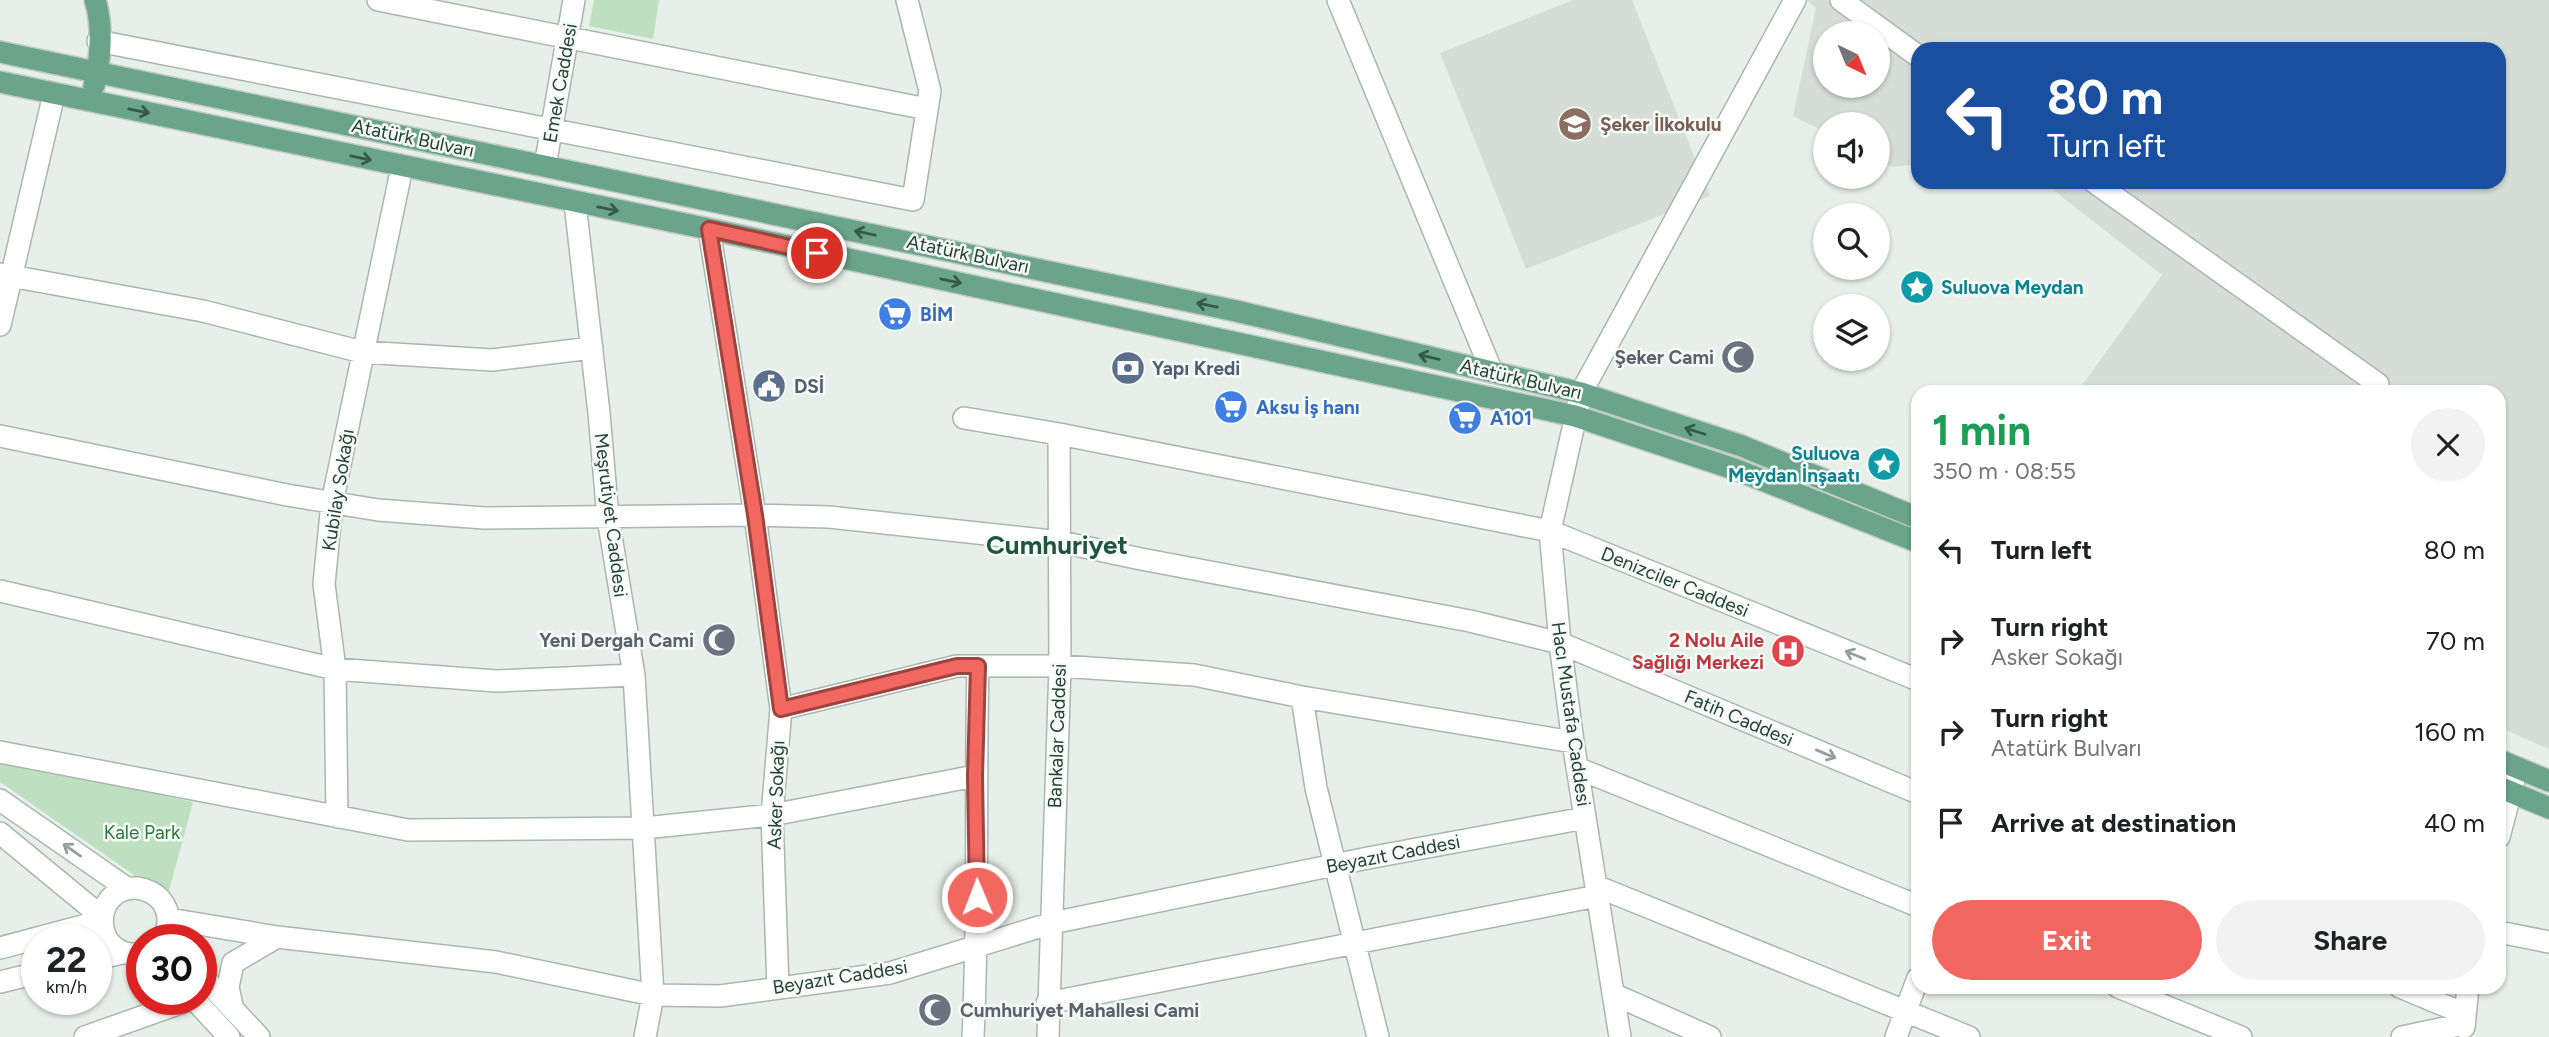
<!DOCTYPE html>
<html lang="en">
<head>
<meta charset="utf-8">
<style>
	body { margin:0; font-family:Figtree,sans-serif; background:#f2f2f2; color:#202124; height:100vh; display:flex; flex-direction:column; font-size:26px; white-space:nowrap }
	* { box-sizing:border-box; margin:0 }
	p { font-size:23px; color:#757577 }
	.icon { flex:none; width:38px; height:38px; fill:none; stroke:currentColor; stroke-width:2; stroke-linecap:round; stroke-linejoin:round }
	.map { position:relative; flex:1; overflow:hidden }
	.sheet { position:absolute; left:1911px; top:385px; width:595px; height:609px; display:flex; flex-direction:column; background:#fff; border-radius:21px; box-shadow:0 2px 5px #0004 }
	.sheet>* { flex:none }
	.hud { position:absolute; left:1911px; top:42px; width:595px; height:147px; border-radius:21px; box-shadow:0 2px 5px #0004; background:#1a4fa0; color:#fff; overflow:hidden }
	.needle { width:46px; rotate:137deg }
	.tools { position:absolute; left:1813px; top:21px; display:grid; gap:14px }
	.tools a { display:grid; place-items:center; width:77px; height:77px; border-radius:50%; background:#fff; box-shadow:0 2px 5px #0004; font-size:35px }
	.speed { position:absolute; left:21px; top:924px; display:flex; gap:14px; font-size:35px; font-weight:700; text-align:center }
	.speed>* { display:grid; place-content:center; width:91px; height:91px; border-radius:50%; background:#fff; box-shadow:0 2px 5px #0004; line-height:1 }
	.speed small { font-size:18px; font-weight:400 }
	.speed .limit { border:10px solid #d22; background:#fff; color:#111 }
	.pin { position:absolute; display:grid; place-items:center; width:60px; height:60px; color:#fff; margin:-30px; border:4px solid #fff; border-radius:50%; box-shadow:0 2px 7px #0007 }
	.me { position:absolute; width:77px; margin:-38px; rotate:359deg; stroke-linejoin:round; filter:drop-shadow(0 0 5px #0008) }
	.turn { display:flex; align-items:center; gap:24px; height:147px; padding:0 21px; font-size:32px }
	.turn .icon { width:91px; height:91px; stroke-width:2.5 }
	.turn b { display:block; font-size:49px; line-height:60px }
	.round { display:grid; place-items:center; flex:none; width:74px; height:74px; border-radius:37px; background:#f2f2f2 }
	.head { display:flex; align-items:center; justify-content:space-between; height:119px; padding:0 21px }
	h1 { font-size:42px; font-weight:700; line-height:52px; color:#1e9e55 }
	.primary-button { display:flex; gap:14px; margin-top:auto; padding:14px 21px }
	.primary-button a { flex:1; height:80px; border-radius:42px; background:#f26860; color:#fff; font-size:28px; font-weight:700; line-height:80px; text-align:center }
	.primary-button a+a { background:#f2f2f2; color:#202124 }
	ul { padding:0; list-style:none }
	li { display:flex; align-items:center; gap:21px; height:91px; padding:0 21px }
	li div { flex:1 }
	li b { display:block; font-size:26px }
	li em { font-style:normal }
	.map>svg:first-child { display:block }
</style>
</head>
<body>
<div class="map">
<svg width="2549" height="1037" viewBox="0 0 2549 1037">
	<rect width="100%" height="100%" fill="#e6efe9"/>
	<path fill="#d4ded7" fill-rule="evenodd" d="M1573 0H1632L1710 196 1526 269 1440 53Z
		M1806 0H2549V749L2499 727V392H2077L2162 275 2043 182H2499V49H1918V164L1892 167 1878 160V124H1825V132L1793 116 1816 8ZM1825 33H1878V86H1825Z"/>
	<path fill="#bfdfc1" d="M594 0H659L653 39 589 26Z
		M0 760 193 802 167 898 0 782Z"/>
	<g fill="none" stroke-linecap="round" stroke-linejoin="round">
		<g stroke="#a8b7af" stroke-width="24">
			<path id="minor" d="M378 0 927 109
				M1338 0 1492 372
				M1841 0 1918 56
				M98 41 913 200 930 91 907 0
				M545 166 574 0
				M2094 182 2378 384 2372 392
				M575 203 599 413 608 518 634 675 653 995 645 1037
				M709 229 755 515 781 709 772 815 778 988
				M0 274 203 311 362 352 492 360 592 348
				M0 325 54 94
				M964 418 1059 434 1550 531 1918 680
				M0 436 287 495 378 510 484 518 755 515 829 517 1061 542 1141 559 1470 621 1560 643 1918 793
				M0 591 335 669 496 681 634 675
				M1302 697 1316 788 1378 1037
				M781 709 957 666H1060L1194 675 1302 697 1573 742
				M0 752 408 830 644 828 772 815 975 776
				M1577 768 1918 906
				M0 800 128 889
				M337 817 335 669 324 584 332 503 402 167
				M0 833 102 917
				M2499 837 2517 768
				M1596 886 1969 1037
				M169 919 277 937 496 962 653 995 720 996 890 973 1052 923 1368 858 1585 818
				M2499 932 2549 942
				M0 948 101 921
				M142 954C90 960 90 886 137 888 145 889 154 893 160 899 171 912 170 926 163 940
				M96 959 122 953
				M201 975 259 1037
				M0 982 37 973
				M2118 987 2241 1037
				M2400 987 2465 1014
				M1613 994 1710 1037
				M194 999 229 1037
				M1047 1003 1597 896
				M232 1006 228 987 233 963 277 937
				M2464 1027 2468 987
				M85 1037 192 999
				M973 1037C979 913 975 790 978 666
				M1048 1037 1060 666 1059 434
				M1620 1037 1573 742 1560 643 1550 531 1581 393 1795 0
				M1896 1037 1918 978
				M2402 1037 2464 1024"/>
		</g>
		<g stroke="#c2cac6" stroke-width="24">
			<path id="major" d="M0 52 1236 311 1581 393 1742 446 1918 518
				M0 82 709 229 1575 416 1737 470 1918 542
				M94 86C101 61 103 24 95 0
				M2499 760 2549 781
				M2499 787 2549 808"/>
		</g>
		<use href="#minor" stroke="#fff" stroke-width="21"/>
		<use href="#major" stroke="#6aa48a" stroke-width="21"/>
	</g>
	<defs><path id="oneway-shaft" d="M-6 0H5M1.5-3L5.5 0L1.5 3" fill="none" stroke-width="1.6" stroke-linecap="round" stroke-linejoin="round" transform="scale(1.75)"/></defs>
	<g stroke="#365a4a">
		<use href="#oneway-shaft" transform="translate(139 111) rotate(12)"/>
		<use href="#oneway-shaft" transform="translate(361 158) rotate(12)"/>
		<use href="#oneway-shaft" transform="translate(608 209) rotate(11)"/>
		<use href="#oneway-shaft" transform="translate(865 233) rotate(-168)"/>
		<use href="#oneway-shaft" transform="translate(951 281) rotate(12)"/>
		<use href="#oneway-shaft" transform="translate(1207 305) rotate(-168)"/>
		<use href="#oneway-shaft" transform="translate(1429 357) rotate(-167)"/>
		<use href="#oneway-shaft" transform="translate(1695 431) rotate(-162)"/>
	</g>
	<g stroke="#92a09a">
		<use href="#oneway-shaft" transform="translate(1855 655) rotate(-158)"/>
		<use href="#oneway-shaft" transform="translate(1826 754) rotate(23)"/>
		<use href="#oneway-shaft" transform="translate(72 850) rotate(-145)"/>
	</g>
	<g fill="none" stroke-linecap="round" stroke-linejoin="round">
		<g stroke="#9d443e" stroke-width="18">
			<path id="route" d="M817 253 709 229 755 515 781 709 957 666H978L975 776 977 897"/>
		</g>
		<use href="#route" stroke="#f26860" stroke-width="12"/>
	</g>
	<defs>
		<g id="school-disc" transform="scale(1.75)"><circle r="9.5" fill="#8d6e63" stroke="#f6fbf8"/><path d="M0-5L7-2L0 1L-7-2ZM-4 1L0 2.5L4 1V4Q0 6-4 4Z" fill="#fff"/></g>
		<g id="sight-disc" transform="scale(1.75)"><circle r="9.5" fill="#0f9aa8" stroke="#f6fbf8"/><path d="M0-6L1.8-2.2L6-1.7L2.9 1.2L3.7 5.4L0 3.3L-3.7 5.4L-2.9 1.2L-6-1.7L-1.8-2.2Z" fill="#fff"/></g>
		<g id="supermarket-disc" transform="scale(1.75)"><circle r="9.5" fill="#3f7fe0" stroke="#f6fbf8"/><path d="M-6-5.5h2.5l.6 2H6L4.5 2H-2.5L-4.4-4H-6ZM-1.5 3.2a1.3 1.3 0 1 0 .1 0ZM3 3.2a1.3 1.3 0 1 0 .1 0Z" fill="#fff"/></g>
		<g id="mosque-disc" transform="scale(1.75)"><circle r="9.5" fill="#6b7280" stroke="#f6fbf8"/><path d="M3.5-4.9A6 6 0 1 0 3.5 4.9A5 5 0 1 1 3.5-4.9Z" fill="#fff"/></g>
		<g id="bank-disc" transform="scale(1.75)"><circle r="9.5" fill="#5c6f8a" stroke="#f6fbf8"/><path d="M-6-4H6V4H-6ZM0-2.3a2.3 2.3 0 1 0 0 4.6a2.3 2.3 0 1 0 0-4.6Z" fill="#fff"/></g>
		<g id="civic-disc" transform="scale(1.75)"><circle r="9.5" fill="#5c6f8a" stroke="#f6fbf8"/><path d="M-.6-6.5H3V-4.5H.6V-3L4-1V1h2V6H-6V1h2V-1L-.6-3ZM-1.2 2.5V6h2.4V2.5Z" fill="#fff"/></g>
		<g id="hospital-disc" transform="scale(1.75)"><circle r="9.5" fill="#e0444e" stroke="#f6fbf8"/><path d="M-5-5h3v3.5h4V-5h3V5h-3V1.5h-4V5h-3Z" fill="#fff"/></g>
	</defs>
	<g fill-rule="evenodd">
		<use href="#school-disc" x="1575" y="124"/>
		<use href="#sight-disc" x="1917" y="287"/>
		<use href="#supermarket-disc" x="895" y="314"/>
		<use href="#mosque-disc" x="1738" y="357"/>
		<use href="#bank-disc" x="1128" y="368"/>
		<use href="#civic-disc" x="769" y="386"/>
		<use href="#supermarket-disc" x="1231" y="407"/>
		<use href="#supermarket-disc" x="1465" y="418"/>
		<use href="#sight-disc" x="1884" y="464"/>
		<use href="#mosque-disc" x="719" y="640"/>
		<use href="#hospital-disc" x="1788" y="651"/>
		<use href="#mosque-disc" x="935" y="1010"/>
	</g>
	<g text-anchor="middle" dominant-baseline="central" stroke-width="5" stroke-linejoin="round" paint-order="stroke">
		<g font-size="19" fill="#244134" stroke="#f6fbf8">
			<text transform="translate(560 83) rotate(-80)">Emek Caddesi</text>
			<text transform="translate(413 138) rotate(12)">Atatürk Bulvarı</text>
			<text transform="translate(968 254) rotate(12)">Atatürk Bulvarı</text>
			<text transform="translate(1521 379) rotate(13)">Atatürk Bulvarı</text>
			<text transform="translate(338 490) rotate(-81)">Kubilay Sokağı</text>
			<text transform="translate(611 515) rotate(83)">Meşrutiyet Caddesi</text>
			<text transform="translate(1675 582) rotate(22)">Denizciler Caddesi</text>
			<text transform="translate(1571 714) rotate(82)">Hacı Mustafa Caddesi</text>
			<text transform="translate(1739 718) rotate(23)">Fatih Caddesi</text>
			<text transform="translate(1057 736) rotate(-88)">Bankalar Caddesi</text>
			<text transform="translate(776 795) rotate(-88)">Asker Sokağı</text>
			<text transform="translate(1393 854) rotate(-11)">Beyazıt Caddesi</text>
			<text transform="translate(840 977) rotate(-9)">Beyazıt Caddesi</text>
		</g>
		<g font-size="19" font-weight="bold" fill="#785e54" stroke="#f6fbf8" text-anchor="start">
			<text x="1600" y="124">Şeker İlkokulu</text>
		</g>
		<g font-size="19" font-weight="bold" fill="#0d838f" stroke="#f6fbf8" text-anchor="start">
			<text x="1941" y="287">Suluova Meydan</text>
			<text x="1860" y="453" text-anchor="end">Suluova<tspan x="1860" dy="22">Meydan İnşaatı</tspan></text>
		</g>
		<g font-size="19" font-weight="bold" fill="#366cbe" stroke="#f6fbf8" text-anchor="start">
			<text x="920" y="314">BİM</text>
			<text x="1256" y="407">Aksu İş hanı</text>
			<text x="1490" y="418">A101</text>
		</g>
		<g font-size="19" font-weight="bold" fill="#5b616d" stroke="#f6fbf8" text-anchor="end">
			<text x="1714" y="357">Şeker Cami</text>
			<text x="694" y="640">Yeni Dergah Cami</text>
			<text x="960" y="1010" text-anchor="start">Cumhuriyet Mahallesi Cami</text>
		</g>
		<g font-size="19" font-weight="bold" fill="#4e5e75" stroke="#f6fbf8" text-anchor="start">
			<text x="1152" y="368">Yapı Kredi</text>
			<text x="794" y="386">DSİ</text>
		</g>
		<g font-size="19" font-weight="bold" fill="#be3a42" stroke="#f6fbf8" text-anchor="end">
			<text x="1764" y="640">2 Nolu Aile<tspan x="1764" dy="22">Sağlığı Merkezi</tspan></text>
		</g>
		<g font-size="19" fill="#2e783c" stroke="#f6fbf8">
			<text x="142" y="832">Kale Park</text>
		</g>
		<g font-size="26" font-weight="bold" fill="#20543d" stroke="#f6fbf8">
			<text x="1057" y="545">Cumhuriyet</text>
		</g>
	</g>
</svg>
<div class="tools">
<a><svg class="needle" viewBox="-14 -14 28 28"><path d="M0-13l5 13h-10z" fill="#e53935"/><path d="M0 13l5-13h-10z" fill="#757577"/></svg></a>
<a><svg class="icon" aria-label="sound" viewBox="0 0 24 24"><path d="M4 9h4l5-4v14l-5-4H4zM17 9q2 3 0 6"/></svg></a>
<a><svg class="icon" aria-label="search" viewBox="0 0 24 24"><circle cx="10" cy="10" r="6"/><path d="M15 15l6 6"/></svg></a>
<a><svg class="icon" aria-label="layers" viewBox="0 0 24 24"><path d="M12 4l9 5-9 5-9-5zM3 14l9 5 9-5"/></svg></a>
</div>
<div class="speed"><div>22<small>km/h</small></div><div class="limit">30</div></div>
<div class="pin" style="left:817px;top:253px;background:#d93025"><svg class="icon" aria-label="arrive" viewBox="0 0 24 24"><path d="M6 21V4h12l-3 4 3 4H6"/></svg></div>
<svg class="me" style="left:977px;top:897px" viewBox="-20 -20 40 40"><circle r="17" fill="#f26860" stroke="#fff" stroke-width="3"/><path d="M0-11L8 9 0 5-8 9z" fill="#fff"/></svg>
<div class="hud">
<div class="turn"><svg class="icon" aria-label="left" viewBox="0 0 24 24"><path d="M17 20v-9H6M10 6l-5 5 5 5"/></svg><div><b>80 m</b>Turn left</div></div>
</div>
<section class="sheet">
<div class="head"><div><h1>1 min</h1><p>350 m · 08:55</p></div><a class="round"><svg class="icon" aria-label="close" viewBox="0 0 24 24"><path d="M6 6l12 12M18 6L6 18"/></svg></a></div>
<ul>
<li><svg class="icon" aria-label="left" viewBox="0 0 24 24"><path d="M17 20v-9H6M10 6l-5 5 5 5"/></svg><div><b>Turn left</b></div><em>80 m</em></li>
<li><svg class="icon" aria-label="right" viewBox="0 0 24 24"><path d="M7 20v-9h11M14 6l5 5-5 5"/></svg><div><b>Turn right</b><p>Asker Sokağı</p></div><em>70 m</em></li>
<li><svg class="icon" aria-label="right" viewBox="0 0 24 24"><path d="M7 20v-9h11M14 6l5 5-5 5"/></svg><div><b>Turn right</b><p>Atatürk Bulvarı</p></div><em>160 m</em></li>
<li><svg class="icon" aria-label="arrive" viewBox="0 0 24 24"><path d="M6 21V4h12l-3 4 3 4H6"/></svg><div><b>Arrive at destination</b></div><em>40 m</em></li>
</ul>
<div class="primary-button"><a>Exit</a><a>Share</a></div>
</section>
</div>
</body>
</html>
